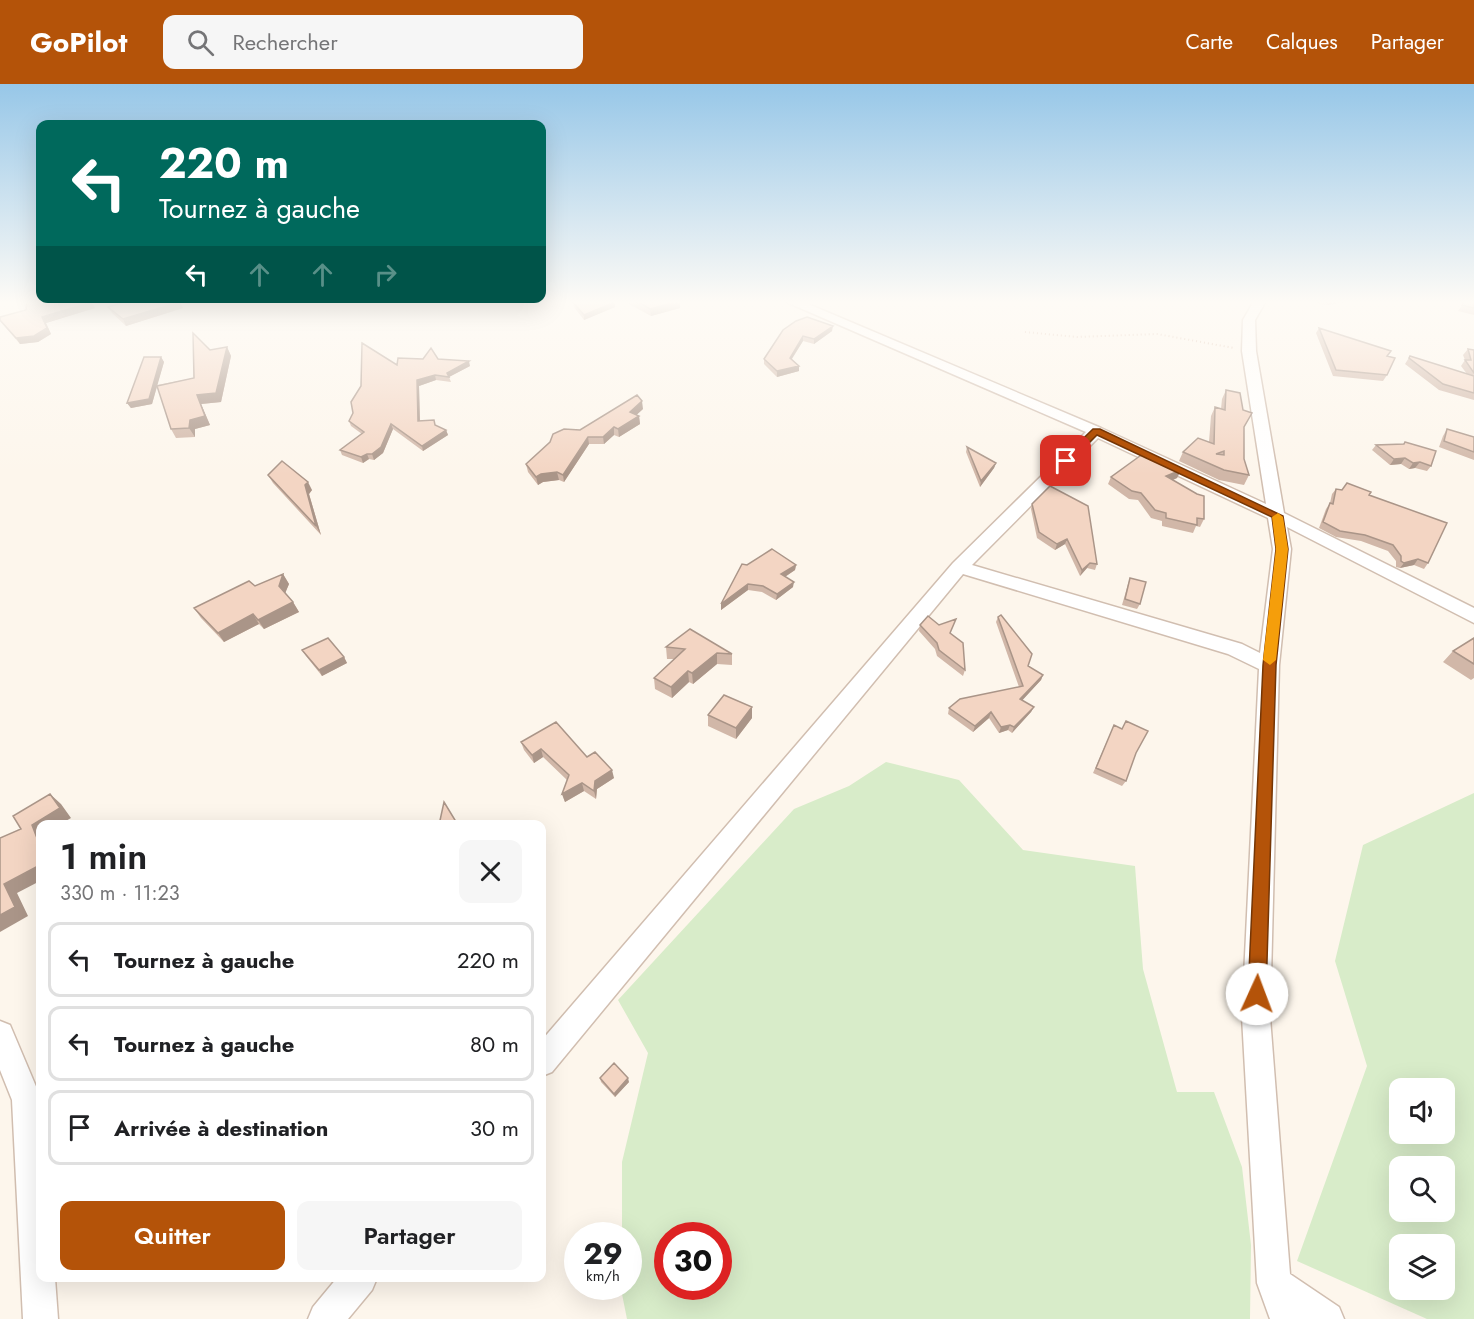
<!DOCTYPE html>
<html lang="fr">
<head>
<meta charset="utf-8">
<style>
	body { margin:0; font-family:Jost,sans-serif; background:#f6f6f6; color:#202124; height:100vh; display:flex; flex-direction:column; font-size:22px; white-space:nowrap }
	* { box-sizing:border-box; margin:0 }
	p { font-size:20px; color:#757577 }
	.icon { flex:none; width:33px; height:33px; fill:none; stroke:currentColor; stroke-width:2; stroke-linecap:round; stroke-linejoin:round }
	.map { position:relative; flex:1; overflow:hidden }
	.panel { position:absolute; left:36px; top:736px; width:510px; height:462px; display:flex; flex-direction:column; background:#fff; border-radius:12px; box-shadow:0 6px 24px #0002 }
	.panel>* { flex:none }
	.hud { position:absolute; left:36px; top:36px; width:510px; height:183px; border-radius:12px; box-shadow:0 6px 24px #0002; background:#00695c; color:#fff; overflow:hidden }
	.fabs { position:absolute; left:1389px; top:994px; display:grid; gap:12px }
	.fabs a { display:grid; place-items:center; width:66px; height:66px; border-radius:12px; background:#fff; box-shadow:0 6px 24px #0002; font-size:30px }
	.speed { position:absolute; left:564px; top:1138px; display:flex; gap:12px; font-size:30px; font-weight:700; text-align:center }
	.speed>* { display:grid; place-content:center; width:78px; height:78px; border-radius:50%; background:#fff; box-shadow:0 6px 24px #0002; line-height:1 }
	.speed small { font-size:15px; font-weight:400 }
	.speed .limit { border:9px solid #d22; background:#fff; color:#111 }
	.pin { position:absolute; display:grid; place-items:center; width:51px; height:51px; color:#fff; margin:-26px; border-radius:12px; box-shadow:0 3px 9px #0006 }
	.me { position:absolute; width:66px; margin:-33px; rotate:2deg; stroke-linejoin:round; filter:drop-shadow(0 0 4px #0008) }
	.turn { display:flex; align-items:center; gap:21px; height:126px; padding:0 24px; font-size:27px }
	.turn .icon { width:78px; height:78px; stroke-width:2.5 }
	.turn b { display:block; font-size:42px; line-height:51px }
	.lanes { display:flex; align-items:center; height:57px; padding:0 24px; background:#0003; justify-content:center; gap:30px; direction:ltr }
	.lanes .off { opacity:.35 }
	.round { display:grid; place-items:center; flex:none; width:63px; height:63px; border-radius:12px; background:#f6f6f6 }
	.overview { display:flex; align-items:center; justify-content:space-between; height:102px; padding:0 24px }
	h1 { font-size:36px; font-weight:600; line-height:45px }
	.button { display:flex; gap:12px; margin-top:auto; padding:12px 24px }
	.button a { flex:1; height:69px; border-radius:12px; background:#b45309; color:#fff; font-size:24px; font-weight:600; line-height:69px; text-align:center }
	.button a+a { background:#f6f6f6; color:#202124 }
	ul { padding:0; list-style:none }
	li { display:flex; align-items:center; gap:18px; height:75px; margin:0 12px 9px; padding:0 12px; border:3px solid #e0e0e0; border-radius:12px }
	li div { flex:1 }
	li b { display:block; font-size:22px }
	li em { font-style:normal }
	header { display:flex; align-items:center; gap:36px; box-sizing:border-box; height:84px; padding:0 30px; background:#b45309; color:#fff }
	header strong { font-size:28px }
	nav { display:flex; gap:33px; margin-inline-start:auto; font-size:21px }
	.search { width:420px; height:54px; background:#f6f6f6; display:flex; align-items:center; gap:15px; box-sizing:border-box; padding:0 21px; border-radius:12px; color:#757577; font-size:22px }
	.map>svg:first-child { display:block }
</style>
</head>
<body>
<header>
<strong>GoPilot</strong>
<div class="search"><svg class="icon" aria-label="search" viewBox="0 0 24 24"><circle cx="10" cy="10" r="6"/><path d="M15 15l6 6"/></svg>Rechercher</div>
<nav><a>Carte</a><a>Calques</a><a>Partager</a></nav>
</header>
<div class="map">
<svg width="1474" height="1235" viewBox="0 0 1474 1235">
	<rect width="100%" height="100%" fill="#fdf6ec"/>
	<path fill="#d8ecc9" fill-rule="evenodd" d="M886 678 959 696 1023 766 1135 782 1143 885 1177 1008H1214L1242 1083 1251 1161 1250 1235H627L621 1205V1203H628V1152H622V1078L648 969 618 916 794 725 849 702ZM668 1152H718V1203H668Z
		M1474 709V1235H1427L1297 1177 1367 982 1335 877 1363 761ZM1400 1005H1444V1050H1400ZM1400 1083H1444V1128H1400ZM1400 1161H1444V1206H1400Z"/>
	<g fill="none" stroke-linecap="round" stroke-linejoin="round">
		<g stroke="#d1beb0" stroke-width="3">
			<path id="minor" d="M784 217H801L1101 344 1266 420 1242 267 1243 236 1254 217H1266L1255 236 1256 267 1284 429 1474 524V539L1287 443 1291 465 1279 581 1270 933 1290 1190 1339 1223 1344 1235H1270L1257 1199 1242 933 1259 585 1228 570 963 490 552 988 542 992V956L953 479 1086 348ZM1098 354 1268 434 1273 465 1260 569 1242 560 972 481Z
				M0 937 10 941 40 1012V1194H55L58 1235H23L12 1016 0 986Z
				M337 1194H377L372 1206 348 1235H308L313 1223Z"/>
		</g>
		<path stroke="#d9b8a5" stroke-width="2" stroke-dasharray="1 3" stroke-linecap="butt" d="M1025 248 1077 253 1157 250 1234 264"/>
		<use href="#minor" fill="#fff" fill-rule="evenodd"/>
	</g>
	<path fill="#d1b7a8" d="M629 217H680V224L651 232 629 220Z
		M1305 217H1352L1327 221Z
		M1465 217H1474V231L1458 227Z
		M180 218 183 224 126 242 112 229 108 223Z
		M573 218H615V223L584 236 574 223Z
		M95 224 46 239 51 250 38 258 20 260 0 237V233Z
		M1319 244 1391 267 1388 272 1387 291 1383 297 1333 292 1316 249Z
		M783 246 832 247 814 260 803 257 792 275 799 282V287L777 293 764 280V275Z
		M227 263 231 272 221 318 201 320 210 341 195 345V353L176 354 171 345 157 302 152 320 131 324 127 319 161 273 164 278 157 301 194 294 210 266Z
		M1468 265 1474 266V316L1439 306 1405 280 1410 272 1467 290 1461 282 1465 276 1463 271Z
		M438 275 470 282 449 293 451 298 436 296 419 302 420 337 446 346 448 351 423 367 393 345 383 369 374 376 369 375 363 379 342 371 340 366 362 350 351 342 349 337 397 281Z
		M1226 306 1244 343V375L1249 391 1244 401 1219 396 1179 377 1183 368 1209 358 1211 332 1215 323 1221 325 1222 315Z
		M643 325 636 331 639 332 640 340 619 353 614 351 604 360H589L564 398 559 396 543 398 538 401 528 388 526 380 580 346Z
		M1447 345 1474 353V376L1439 363 1443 352Z
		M1405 358 1431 382 1427 387 1415 384 1409 385 1401 380 1390 381 1372 366 1376 361 1403 360Z
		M967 363 996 379 994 384 980 403 966 368Z
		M1181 386 1177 394 1173 396 1204 435 1200 443 1196 442 1193 449 1162 442V437L1151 434 1138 416 1129 415 1108 400 1111 393Z
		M268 391 312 406 309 410 321 451 273 399Z
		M1336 405 1369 411 1428 479 1424 485 1414 481 1400 484 1396 483V477L1388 467 1361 457 1336 453 1319 444 1326 425 1330 419 1332 410Z
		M1032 420 1097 480 1095 486 1087 484 1080 492 1065 460 1055 466 1037 454 1031 425Z
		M747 481H796L795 486 785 493 793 503 776 516 762 508 748 506 721 526V520Z
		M283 490 289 500 285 509 293 518 299 528 264 545 259 540 224 558 201 534 194 524 255 502Z
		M1130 494 1140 520 1137 525 1122 521 1128 500Z
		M998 533 1028 582 1043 591 1041 596 1022 616 1034 623 1031 628 1012 649 1008 646 999 649 989 634 973 648 948 630 949 624 1019 603 996 538Z
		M954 540 950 549 965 586 963 592 937 572 935 565 919 547 920 541Z
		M1474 554V594L1471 596 1443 578 1453 567Z
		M666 563 732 570V581L717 580 693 600 689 598 672 614 655 605 654 594 674 575H667Z
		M302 566 344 573 347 579 322 592 306 572Z
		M752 623V634L736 655 708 642V631Z
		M1114 641 1122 645 1136 669 1126 697 1122 702 1093 689Z
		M521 658 587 673 614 694 597 705 596 715 584 707 565 718 562 710 567 696 543 673 534 679 524 666Z
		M600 994 629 998 615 1013 601 998Z"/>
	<path fill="#aa9588" d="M680 217V224L651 232 650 225Z
		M1329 217H1352L1327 221Z
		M92 218 95 224 46 239 51 250 38 258 20 260 16 254 42 233Z
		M180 218 183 224 126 242 123 235Z
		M615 218V223L584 236V231Z
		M833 242 832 247 814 260V255Z
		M803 252V257L789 279 790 274Z
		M227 263 231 272 221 318 201 320 210 341 195 345V353L189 344 190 336 197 311Z
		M161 273 164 278 152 320 131 324 127 319Z
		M469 277 470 282 449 293 447 289Z
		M799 282V287L777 293V287Z
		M435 291 436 296 419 302 420 342 418 337 417 296Z
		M642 317 643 325 631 336 630 328Z
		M639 332 640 340 619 353 618 345Z
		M391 340 393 345 383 369 374 376 372 370Z
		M614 343V351L604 360 603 353Z
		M446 346 448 351 423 367 422 362Z
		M588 353 589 360 564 398 563 391Z
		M367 370 369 375 363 379 361 373Z
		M1405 374 1401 380 1390 381 1394 375Z
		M1420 378 1415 384 1409 385 1413 379Z
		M996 379 994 384 980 403 981 397Z
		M1181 386 1177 394 1163 400 1166 392Z
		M557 388 559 396 543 398 538 401 536 393 541 390Z
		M308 398 312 406 309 410 321 451 316 442 305 401Z
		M1067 455 1065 460 1055 466 1057 460Z
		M1418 475 1414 481 1400 484 1404 479Z
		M1090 479 1087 484 1080 492 1082 486Z
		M796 481 795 486 780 496 781 490Z
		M283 490 289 500 284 512 279 502Z
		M794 498 793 503 776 516 777 510Z
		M748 500V506L721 526V520Z
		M293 518 299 528 264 545 258 536Z
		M253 530 259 540 224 558 218 549Z
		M717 569V580L693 600 692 589Z
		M344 573 347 579 322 592 319 586Z
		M688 587 689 598 672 614 671 603Z
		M1043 591 1041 596 1018 621 1020 615Z
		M752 623V634L736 655V644Z
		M1034 623 1031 628 1012 649 1014 643Z
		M991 628 989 634 973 648 975 642Z
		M1010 641 1008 646 999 649 1001 643Z
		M541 665 543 673 534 679 532 671Z
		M612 686 614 694 597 705 596 715 594 707 595 697Z
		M582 699 584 707 565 718 562 710Z
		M50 710 61 720 71 734 59 741H40V762L32 741Z
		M40 781V797L17 809 28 832 0 848V831L4 800Z
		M628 994 629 998 615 1013 614 1010Z"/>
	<path fill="#f3d5c3" stroke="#aa9588" stroke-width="1.5" fill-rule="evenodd" d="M27 217H90L92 218 42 233 47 244 34 252 16 254 0 236V233L26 226Z
		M128 217H179L180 218 123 235 108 223Z
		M575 217H612L615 218 584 231 573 218Z
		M637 217H679L650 225Z
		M1465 217H1474V224L1462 221Z
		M807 233 833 242 814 255 803 252 790 274 799 282 777 287 764 275 783 246 796 237Z
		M1319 244 1391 267 1387 272 1395 274 1387 291 1336 286Z
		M193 249 210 266 227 263 216 309 197 311 205 332 190 336 189 344 171 345 157 302 194 294Z
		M362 259 397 281 398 274 423 275 431 264 438 275 469 277 447 289 449 293 435 291 417 296 418 337 434 336 435 341 446 346 422 362 391 340 381 363 372 370H367L361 373 340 366 364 348 349 337 353 329 351 318 361 302Z
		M1468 265 1474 266V289L1465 276H1471Z
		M1410 272 1474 292V309L1443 300 1409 274Z
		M144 273H161L149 315 127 319Z
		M1226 306 1240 309 1243 326 1252 329 1244 343V375L1249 391 1224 386 1183 368 1198 354 1214 360 1215 323 1225 326ZM1224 367V371L1216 370Z
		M637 311 642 317 630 328 639 332 618 345 614 343 603 353H588L563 391 557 388 541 390 536 393 526 380 550 358 553 350 564 345 580 346Z
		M1447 345 1474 353V368L1444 357Z
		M1405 358 1436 367 1431 382 1420 378 1413 379 1405 374 1394 375 1376 361 1404 360Z
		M967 363 996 379 981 397Z
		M1144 369 1181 386 1166 392 1197 410 1204 412V435L1197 434V441L1166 434V429L1155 426 1141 409 1132 407 1111 393Z
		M282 377 308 398 305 401 316 442 268 391Z
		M1347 399 1371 408 1369 411 1447 439 1428 479 1418 475 1404 479 1401 477V472L1393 461 1365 451 1340 447 1323 438 1330 419 1333 420 1336 405 1342 406Z
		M1050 402 1088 422 1097 480 1090 479 1082 486 1067 455 1057 460 1039 448 1032 420Z
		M772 465 796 481 781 490 794 498 777 510 763 502 748 500 721 520 742 480 747 481Z
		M283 490 279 502 293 518 258 536 253 530 218 549 194 524 249 497 255 502Z
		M1130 494 1146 498 1140 520 1125 515Z
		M1001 531 1032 570 1028 582 1043 591 1020 615 1034 623 1014 643 1010 641 1001 643 991 628 975 642 949 624 960 615 1023 602 998 533Z
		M928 532 939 541 956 535 950 549 963 559 965 586 939 566 937 559 920 541Z
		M690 545 732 570 717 569 692 589 688 587 671 603 654 594 685 565 666 563Z
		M328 554 344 573 319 586 302 566Z
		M1474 554V580L1453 567Z
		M724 611 752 623 736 644 708 631Z
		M1126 637 1148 647 1136 669 1126 697 1096 684 1114 641 1122 645Z
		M556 638 587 673 595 668 612 686 595 697 594 707 582 699 562 710 569 691 541 665 532 671 521 658Z
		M50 710 60 724 32 741 40 762V781L4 800 15 823 0 831V754L21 745 13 732Z
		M444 718 458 741H439Z
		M614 979 628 994 614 1010 600 994Z"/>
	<linearGradient id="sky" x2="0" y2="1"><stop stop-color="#97c7e8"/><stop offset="0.56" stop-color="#fefbf6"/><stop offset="1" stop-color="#fefbf6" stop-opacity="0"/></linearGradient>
	<rect width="1474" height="390" fill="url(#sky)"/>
	<path fill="#b45309" stroke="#753606" stroke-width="1.5" d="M1093 345H1100L1283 432 1288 465 1276 581 1266 910 1263 916 1257 919 1250 916 1248 910 1263 581 1276 465 1272 433 1097 351 1069 379H1062V375Z"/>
	<path fill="#f59e0b" d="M1278 429 1283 433 1288 465 1276 576 1270 581 1263 576 1276 465 1272 433Z"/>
</svg>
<div class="fabs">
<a><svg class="icon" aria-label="sound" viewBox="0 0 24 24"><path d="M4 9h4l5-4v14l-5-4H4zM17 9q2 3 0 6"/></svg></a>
<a><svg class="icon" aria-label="search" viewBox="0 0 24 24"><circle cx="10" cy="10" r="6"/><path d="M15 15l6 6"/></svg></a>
<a><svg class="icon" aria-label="layers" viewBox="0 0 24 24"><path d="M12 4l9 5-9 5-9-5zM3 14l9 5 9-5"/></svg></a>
</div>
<div class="speed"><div>29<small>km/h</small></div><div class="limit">30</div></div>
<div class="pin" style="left:1066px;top:377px;background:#d93025"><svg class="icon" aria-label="arrive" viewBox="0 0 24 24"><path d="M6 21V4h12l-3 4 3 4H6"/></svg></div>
<svg class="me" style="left:1257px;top:910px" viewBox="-20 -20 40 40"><circle r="19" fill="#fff"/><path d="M0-13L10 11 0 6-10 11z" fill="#b45309"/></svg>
<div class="hud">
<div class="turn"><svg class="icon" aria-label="left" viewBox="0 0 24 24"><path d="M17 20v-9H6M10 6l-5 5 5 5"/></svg><div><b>220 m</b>Tournez à gauche</div></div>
<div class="lanes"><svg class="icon" aria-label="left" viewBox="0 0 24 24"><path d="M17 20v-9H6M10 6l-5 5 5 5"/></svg><svg class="icon off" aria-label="ahead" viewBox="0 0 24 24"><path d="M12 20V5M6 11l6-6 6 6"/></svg><svg class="icon off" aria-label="ahead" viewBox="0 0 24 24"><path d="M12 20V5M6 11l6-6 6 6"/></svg><svg class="icon off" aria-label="right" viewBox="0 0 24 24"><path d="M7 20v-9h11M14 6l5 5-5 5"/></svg></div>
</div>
<section class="panel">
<div class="overview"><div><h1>1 min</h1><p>330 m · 11:23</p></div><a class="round"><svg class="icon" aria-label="close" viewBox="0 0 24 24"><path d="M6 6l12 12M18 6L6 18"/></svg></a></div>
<ul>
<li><svg class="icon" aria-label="left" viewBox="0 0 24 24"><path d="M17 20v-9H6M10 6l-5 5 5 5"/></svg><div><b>Tournez à gauche</b></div><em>220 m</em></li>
<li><svg class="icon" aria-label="left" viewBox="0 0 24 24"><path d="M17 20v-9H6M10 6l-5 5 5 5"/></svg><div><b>Tournez à gauche</b></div><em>80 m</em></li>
<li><svg class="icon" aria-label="arrive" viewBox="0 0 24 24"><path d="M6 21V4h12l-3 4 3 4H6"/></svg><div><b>Arrivée à destination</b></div><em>30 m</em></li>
</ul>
<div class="button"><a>Quitter</a><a>Partager</a></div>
</section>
</div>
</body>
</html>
